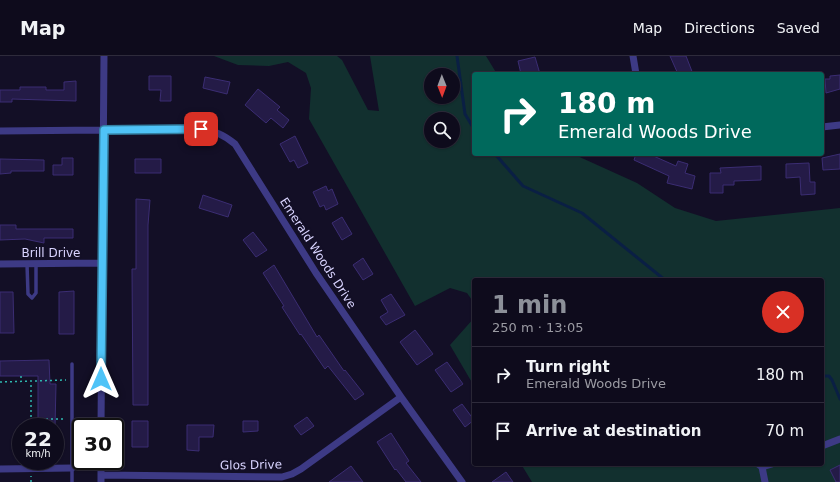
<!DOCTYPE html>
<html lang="en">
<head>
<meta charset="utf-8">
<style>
	body { margin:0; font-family:"DejaVu Sans",sans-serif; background:#171425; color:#f1f3f6; height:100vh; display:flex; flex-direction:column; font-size:15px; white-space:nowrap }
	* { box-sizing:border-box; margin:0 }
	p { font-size:13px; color:#9b9ba3 }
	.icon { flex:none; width:22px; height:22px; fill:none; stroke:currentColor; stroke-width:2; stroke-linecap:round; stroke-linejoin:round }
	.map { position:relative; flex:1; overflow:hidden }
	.drawer { position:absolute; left:472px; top:222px; width:352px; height:188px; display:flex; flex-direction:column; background:#0e0b1c; border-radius:4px; box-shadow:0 1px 3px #0004,0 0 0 1px #2e2b3b }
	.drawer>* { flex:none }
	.banner { position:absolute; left:472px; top:16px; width:352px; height:84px; border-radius:4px; box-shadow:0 1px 3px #0004,0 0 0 1px #2e2b3b; background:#00695c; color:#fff; overflow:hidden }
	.needle { width:26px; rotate:179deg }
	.tools { position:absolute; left:424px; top:12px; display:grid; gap:8px }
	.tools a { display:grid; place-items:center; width:36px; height:36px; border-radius:50%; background:#0e0b1c; box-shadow:0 1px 3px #0004,0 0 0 1px #2e2b3b; font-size:20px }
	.speed { position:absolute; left:12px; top:362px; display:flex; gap:8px; font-size:20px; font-weight:700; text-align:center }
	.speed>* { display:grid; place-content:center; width:52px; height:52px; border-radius:50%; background:#0e0b1c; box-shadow:0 1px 3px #0004,0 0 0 1px #2e2b3b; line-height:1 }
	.speed small { font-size:10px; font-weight:400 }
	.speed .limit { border:2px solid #111; border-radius:6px; background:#fff; color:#111 }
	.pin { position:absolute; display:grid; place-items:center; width:34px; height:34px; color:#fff; margin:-17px; border-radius:8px; box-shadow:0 2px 6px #0006 }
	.me { position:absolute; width:44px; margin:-22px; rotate:0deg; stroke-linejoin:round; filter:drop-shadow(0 0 3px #0008) }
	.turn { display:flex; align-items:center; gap:14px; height:84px; padding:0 20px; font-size:18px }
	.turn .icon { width:52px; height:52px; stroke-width:2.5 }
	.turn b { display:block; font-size:28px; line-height:34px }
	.round { display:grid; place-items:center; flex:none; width:42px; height:42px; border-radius:21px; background:#171425 }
	.headline { display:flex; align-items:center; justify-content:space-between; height:68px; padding:0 20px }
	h1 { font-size:24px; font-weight:800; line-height:30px; color:#8c9099 }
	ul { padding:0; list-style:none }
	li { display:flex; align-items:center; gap:12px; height:56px; padding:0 20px; border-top:1px solid #2e2b3b }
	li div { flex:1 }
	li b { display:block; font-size:15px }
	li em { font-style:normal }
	header { display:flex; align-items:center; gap:24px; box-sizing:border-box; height:56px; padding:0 20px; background:#0e0b1c; border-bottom:1px solid #2e2b3b }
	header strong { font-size:19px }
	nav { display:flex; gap:22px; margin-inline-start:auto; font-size:14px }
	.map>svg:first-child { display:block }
</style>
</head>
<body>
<header>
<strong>Map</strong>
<nav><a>Map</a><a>Directions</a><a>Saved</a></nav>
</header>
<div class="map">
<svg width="840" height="426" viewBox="0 0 840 426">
	<rect width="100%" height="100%" fill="#130f26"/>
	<path fill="#12302f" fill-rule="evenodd" d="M214 0H337L342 4 368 54 379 55 370 0H486L497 18H474V98H573L637 127 675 152 716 165 840 152V426H532L521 408H822V224H474V247L467 237 450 232 415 250 309 63 311 32 306 17 288 6 269 10 238 9ZM431 19H453V41H431ZM431 63H453V85H431Z
		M474 262V330L450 289Z"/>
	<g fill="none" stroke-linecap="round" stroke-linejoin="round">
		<path stroke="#0a1f44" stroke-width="3" d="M457 0 465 58 474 73
			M495 98 523 130 582 157 665 224
			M822 320H829L832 324 840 343"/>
	</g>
	<path fill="#241b47" stroke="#3b2d73" d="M670 0H686L693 18H678Z
		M535 1 540 18H521L518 5Z
		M840 19V33L826 37 825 23H830V20Z
		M149 20H171V45H160L161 34H149Z
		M205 21 230 26 227 38 203 32Z
		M76 25V45L12 43V46H0V34H20V31H46V34H64V26Z
		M258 33 280 51 277 54 289 64 283 72 271 62 266 67 245 49Z
		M295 80 308 107 298 112 294 104 290 106 280 88Z
		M636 98H649L676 110 678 105 688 108 685 117 695 120 692 133 667 127 669 120 634 104Z
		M840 98V113L823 114 822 102Z
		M62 102H73V119H53V109H62Z
		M0 103 44 104V115H11V117L0 118Z
		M135 103H161V117H135Z
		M809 107 810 126H815V138L801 139 800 121 786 122V108Z
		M761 110V124L734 125V129H723V137H710V117H721L720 112Z
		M326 130 328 135 332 133 338 148 326 154 324 149 320 151 313 136Z
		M203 139 232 149 228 161 199 152Z
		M136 143 150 144 148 169V349H133L132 213H136Z
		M342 161 352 178 342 184 332 167Z
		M0 169H16V173H73V182H44V187L25 183 0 184Z
		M253 176 267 194 256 201 243 184Z
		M363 202 373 218 363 224 353 209Z
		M274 209 317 281 319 279 344 315 345 314 364 338 355 344 328 310 325 313 301 278 300 279 282 251 284 250 263 217Z
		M74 235V278H59V236Z
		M0 236H13L14 277H0Z
		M391 238 405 259 386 269 380 261 388 256 381 244Z
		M415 274 433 298 417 309 400 286Z
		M49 304 50 328H56L55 371H38V320H0V305Z
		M447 306 463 328 451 336 435 314Z
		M462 348 474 364 465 371 453 354Z
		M307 361 314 370 301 379 294 370Z
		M132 365H148V391H132Z
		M243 365H258V375L243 376Z
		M187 369H214L213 381H199V395L187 394Z
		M391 377 409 405 406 407 421 426H406L396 413 395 414 377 386Z
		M840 409V426H836L830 414Z
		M351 410 363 426H329Z
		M506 416 513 426H492Z"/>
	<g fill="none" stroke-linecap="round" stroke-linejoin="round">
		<path stroke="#2fb8b0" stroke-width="1.5" stroke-dasharray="2 3" stroke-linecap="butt" d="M21 320V326
			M0 326 66 324
			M31 363H65
			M31 371V326
			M31 426V420"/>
		<path stroke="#3d3a85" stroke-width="3.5" d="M27 208 28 238 32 242 36 237V208
			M72 308V426"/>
		<path stroke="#3d3a85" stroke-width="7" d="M633 0 636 18
			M822 71 840 69
			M0 75 201 73C215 75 224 79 235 88L316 217 401 341 462 426
			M0 208 102 207
			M101 371 104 0
			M822 390 840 383
			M758 408 762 411 765 426
			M762 411 772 408
			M0 413 72 412
			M101 419 282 421 292 418 301 413 401 341
			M101 426V405"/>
	</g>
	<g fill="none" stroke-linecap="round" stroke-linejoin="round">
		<g stroke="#337fa1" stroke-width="10">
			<path id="route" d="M101 323 104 74 201 73"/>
		</g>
		<use href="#route" stroke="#4fc3f7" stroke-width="7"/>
	</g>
	<g text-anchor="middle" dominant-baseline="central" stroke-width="4" stroke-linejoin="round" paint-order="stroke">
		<g font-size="12" fill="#d9d4ff" stroke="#130f26">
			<text x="51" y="197">Brill Drive</text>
			<text transform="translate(318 197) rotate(57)">Emerald Woods Drive</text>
			<text transform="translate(251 409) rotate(-1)">Glos Drive</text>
		</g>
	</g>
</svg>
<div class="tools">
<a><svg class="needle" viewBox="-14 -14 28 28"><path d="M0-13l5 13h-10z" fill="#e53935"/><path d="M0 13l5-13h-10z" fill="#9b9ba3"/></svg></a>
<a><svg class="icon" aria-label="search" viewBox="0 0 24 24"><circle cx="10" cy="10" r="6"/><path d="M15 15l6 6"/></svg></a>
</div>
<div class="speed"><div>22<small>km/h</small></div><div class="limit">30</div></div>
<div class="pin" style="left:201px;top:73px;background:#d93025"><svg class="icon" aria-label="arrive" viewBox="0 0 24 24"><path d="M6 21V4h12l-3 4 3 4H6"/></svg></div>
<svg class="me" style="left:101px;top:323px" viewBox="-20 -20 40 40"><path d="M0-17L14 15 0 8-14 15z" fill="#4fc3f7" stroke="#fff" stroke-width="4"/></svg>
<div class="banner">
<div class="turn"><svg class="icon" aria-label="right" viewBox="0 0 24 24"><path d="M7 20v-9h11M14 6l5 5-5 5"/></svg><div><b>180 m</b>Emerald Woods Drive</div></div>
</div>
<section class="drawer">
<div class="headline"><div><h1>1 min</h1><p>250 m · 13:05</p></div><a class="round" style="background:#d93025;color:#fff"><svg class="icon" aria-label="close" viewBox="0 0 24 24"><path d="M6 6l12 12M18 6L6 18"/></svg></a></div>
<ul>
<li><svg class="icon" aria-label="right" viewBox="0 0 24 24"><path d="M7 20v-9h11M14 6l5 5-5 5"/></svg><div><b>Turn right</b><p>Emerald Woods Drive</p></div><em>180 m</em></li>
<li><svg class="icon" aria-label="arrive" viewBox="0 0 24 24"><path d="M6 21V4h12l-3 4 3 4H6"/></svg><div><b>Arrive at destination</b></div><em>70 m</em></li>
</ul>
</section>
</div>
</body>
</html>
